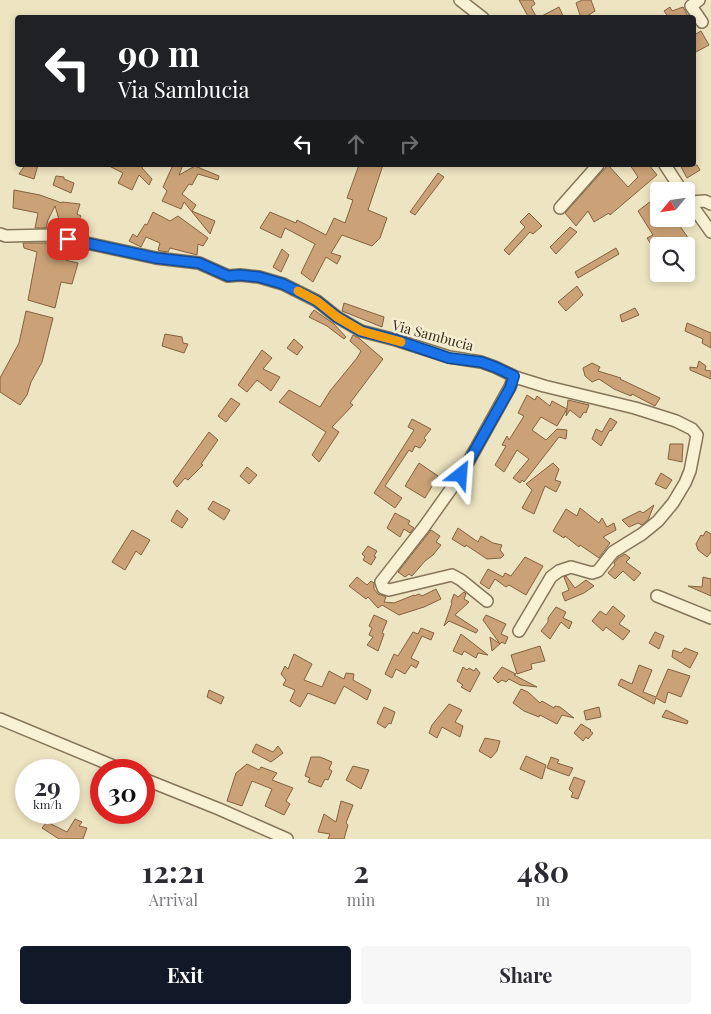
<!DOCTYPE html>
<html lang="en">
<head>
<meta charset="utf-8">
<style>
	body { margin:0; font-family:"Playfair Display",serif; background:#f7f7f7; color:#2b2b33; height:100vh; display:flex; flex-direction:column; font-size:19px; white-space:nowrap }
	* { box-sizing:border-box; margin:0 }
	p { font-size:16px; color:#7c7c81 }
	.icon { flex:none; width:28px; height:28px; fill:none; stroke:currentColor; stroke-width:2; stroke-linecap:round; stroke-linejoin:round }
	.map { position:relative; height:839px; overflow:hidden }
	.side { display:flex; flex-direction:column; background:#fff; flex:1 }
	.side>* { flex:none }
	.guide { position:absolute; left:15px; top:15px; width:681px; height:152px; border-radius:5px; box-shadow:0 2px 8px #0003; background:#202124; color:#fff; overflow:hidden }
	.needle { width:32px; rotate:241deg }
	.buttons { position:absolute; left:650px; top:182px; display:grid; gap:10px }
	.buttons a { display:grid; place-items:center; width:45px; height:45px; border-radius:5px; background:#fff; box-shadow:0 2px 8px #0003; font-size:25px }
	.speed { position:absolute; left:15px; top:759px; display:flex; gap:10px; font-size:25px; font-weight:700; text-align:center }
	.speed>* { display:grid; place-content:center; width:65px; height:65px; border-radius:50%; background:#fff; box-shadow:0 2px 8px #0003; line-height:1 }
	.speed small { font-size:12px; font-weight:400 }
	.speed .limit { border:8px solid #d22; background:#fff; color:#111 }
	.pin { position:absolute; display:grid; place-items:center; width:42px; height:42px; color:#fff; margin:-21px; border-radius:10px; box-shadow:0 2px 8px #0006 }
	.me { position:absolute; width:55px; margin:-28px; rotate:28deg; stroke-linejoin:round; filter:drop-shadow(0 0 4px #0008) }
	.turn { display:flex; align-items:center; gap:18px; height:105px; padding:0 20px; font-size:22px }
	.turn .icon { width:65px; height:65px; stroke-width:2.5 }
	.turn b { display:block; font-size:35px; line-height:42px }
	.lanes { display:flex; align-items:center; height:48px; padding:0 20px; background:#0003; justify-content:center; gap:25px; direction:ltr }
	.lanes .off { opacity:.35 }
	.eta { display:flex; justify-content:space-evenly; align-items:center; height:85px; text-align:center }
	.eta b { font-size:30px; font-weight:700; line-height:35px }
	.cta { display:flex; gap:10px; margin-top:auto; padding:10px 20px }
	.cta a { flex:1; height:58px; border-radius:5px; background:#111827; color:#fff; font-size:20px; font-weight:700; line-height:58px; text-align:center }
	.cta a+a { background:#f7f7f7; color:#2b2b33 }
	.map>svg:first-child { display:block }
</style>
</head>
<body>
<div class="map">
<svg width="711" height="839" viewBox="0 0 711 839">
	<rect width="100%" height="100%" fill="#ede4c1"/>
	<path fill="#cba277" stroke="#85613f" d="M519 0H533L535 4 531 7 537 18H529Z
		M582 0H591L595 11 584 18H581L576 3Z
		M559 7 564 18H538Z
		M670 7 672 11 683 7 689 18H663L667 15 664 11Z
		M701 31 709 45 694 53V35Z
		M25 165H38L34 179 19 174Z
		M107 165H143L142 168 152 179 149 185 139 175 132 190 118 183 123 173Z
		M173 165H183L179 175 195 166 219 176 218 180 198 174 192 185 189 184 182 194 196 205 192 211 215 221 210 234 184 202 181 209 162 201 167 191 163 187Z
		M359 165H383L368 210 387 218 380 238 372 246 342 235 331 253 341 256 337 264 326 257 313 282 301 273 315 244 285 228 281 238 260 228 270 212 296 223 297 220 326 235 334 218 345 223 353 200 347 198Z
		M608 165 628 187 638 177 630 165H649L657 175 610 215 609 213 594 222 588 211 576 226 565 213Z
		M680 165H697L700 170 687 178Z
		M438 173 444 177 415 215 410 212Z
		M56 176 64 177V179L74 183 71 193 53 185Z
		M14 190 40 195 62 203V202L80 204 77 214 81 216 76 226 60 223 55 206 48 220 46 228H35L38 213 13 208Z
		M659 195V219H675L691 242 677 246 673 238 667 241 666 239 653 247 647 238 653 235 638 211Z
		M153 212 170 221 178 216 208 238 203 246 198 244 197 255 170 248 168 252 161 251 158 250 160 243 146 237 141 247 129 241 133 234 137 237 145 224 147 225Z
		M529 213 542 226 533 234 530 232 509 255 504 250 525 227 520 222Z
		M570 227 577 232 556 254 550 247Z
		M23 243H49L68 247 65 260 78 263 72 284 61 282 55 308 28 300 37 252 24 248Z
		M616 248 619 254 578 278 575 272Z
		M282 249 289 255 281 272 273 267Z
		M577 286 583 295 566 311 558 302Z
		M344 303 384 317 382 327 342 311Z
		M635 308 639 315 622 322 620 315Z
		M314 310 334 324 346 337 344 339 327 326 309 317Z
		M26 311 53 318 42 362 31 382 27 395 20 405 0 392V378L19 343Z
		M687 323 711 333V348L702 343 703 339 685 331Z
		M165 334 182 337 183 343 188 344 184 353 162 346Z
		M353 335 360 339 383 359 350 403 353 405 332 427 339 432 319 462 312 455 326 432 279 402 289 390 320 407 330 391 357 358 361 351 350 341Z
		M294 339 303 347 297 355 287 348Z
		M262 350 272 358 263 369 280 377 271 391 257 380 247 392 238 385Z
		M699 361 706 366 705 370 711 371V379L690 370V367L697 368Z
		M592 363 600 367 598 371 621 378 620 379 660 398 655 406 632 394 631 396 614 389 599 379 592 382 585 376 583 368Z
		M527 395 535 400 537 396 550 406 552 401 567 409 557 426 541 417 532 430 546 440 557 429 567 430 566 439 559 437 524 482 522 480 520 483 513 478 529 459 517 450 504 472 495 465 506 446 502 445 507 436 509 440 524 416 518 413Z
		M231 398 240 404 226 422 218 416Z
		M568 400 589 405 586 413 584 412 580 418 570 410 566 416Z
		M610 418 617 422 611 431 610 430 601 446 592 439 596 429 602 432Z
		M412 419 431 429 424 438 426 440 420 448 415 446 412 452 409 450 385 486 402 498 395 508 374 493 414 430 408 427Z
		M209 432 218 440 201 464 203 465 188 480 185 478 177 487 173 482Z
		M670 444H683L682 462 668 459Z
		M419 463 438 476 425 498 405 486Z
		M553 463 559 469 555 480 561 482 556 492 545 486 534 514 522 508 532 490 526 484Z
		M247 467 257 475 249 484 240 476Z
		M661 473 672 480 666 489 655 484Z
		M213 501 230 510 224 520 208 509Z
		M654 505 648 520 642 525 638 523 629 527 622 520 640 511 643 513Z
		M580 508 599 523 602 518 607 527 614 523 616 530 603 537 610 543 599 558 580 545 579 547 565 536 564 538 553 531 566 509 577 516Z
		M177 510 188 519 182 528 171 521Z
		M395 513 410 521 408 524 414 528 410 533 404 529 400 537 387 528Z
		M458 528 478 542 481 536 493 543 502 545 500 550 504 555 501 558 487 559 466 545 465 547 452 539Z
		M132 530 150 540 141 555 136 551 125 570 112 562Z
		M431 530 440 536 436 542 441 545 433 555 425 561 412 576 409 574 405 577 398 572Z
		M706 531 711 534V552L707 557 698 550 696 544 701 535 703 536Z
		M368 546 377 551 374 556 376 557 371 565 363 560 365 557 362 554Z
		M625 554 630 558 626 562 641 573 634 581 623 571 615 579 608 573 615 565 614 563 618 558Z
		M525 557 543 566 526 595 509 585 506 587 495 579 489 589 480 583 488 569 503 577 505 573 511 576Z
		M566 576 575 588 586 580 594 586 584 593 565 601 562 593 569 590 564 577Z
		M357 577 367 585 371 581 374 583V589L378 594 386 597 384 602 394 603 414 595V596L419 594 422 596 436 589 441 599 424 607 399 615 382 605 378 608 368 597 366 599 349 586Z
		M703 577 711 579V596L688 586 702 587Z
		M464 592 466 594 464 599 469 602 455 615 478 630 476 633 449 621 444 626 452 603 451 602 454 594 458 597Z
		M613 606 625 616 619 624 630 631 623 640 606 627 603 631 592 621 600 611 606 615Z
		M556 607 566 612 563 618 572 622 569 629 561 622 550 639 541 631 548 622V618Z
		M374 615 387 621 382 633 384 634 378 651 367 645 373 637 369 635 372 628 369 626Z
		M486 615 506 624 501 634 508 637 505 644 502 642 492 651 490 637 500 644 483 620Z
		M421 628 434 633 431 640 422 636 411 658 419 662 416 668 411 665 405 674 396 669 392 678 385 674 394 654 398 656 413 632 418 634Z
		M655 632 664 636 659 649 649 643Z
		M461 634 488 655 478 653 476 658 464 651 462 655 453 651Z
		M540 646 545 661 531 664 532 669 517 674 511 655Z
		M685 648 698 653 690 668 672 657 673 650 681 653Z
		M294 654 312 664 304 680 322 687 329 671 344 679 346 673 354 674 353 680 371 690 367 700 344 686 335 704 308 693 300 707 290 701 295 690 283 685 286 680 281 674 285 666 288 669Z
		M639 665 652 670 643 692 656 697 668 669 690 676 681 697 668 692 665 703 656 698 654 704 618 685 621 679 632 684Z
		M463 667 467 670 469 668 474 671 476 668 480 673 470 692 461 687 463 685 457 681Z
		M502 667 516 674 514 675 537 687 520 685 509 679 506 682 502 680 498 683 493 678Z
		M521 689 528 692 540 703 542 701 554 708 555 706 560 707 574 718 562 715 557 724 540 715 539 717 524 711 513 703Z
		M209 690 224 697 221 704 207 697Z
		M449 704 462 710 455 722 463 726 460 737 442 727 437 738 429 733 432 725Z
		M384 707 395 712 391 724 389 723 385 728 377 723Z
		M599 707 601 717 586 720 584 711Z
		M666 710 688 721 687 724 662 717Z
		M581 724 591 730 590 731 593 733 588 739 586 737 583 741 574 733Z
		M485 738 500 741 497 751 491 758 479 751Z
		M256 744 273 752 278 746 283 753 271 762 252 752Z
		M526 756 546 765 542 779 520 769Z
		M311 757H320L332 762 329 769 332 771 328 780 325 779 321 787 308 782 310 778 305 776Z
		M551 757 559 760 557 763 573 768 569 776 547 768Z
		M247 764 259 770 261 767 277 773 272 780 293 788 286 801 290 804 284 815 265 806 272 789 252 781 242 806 227 801 236 773Z
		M353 766 369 770 361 789 346 780Z
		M574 777 585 781 578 799 571 797 573 793 569 789Z
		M341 801 353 805 346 823 348 825 344 839H328L330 834 318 832 324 814 336 822Z
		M75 819 82 822 79 826 87 828 83 839H59L42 828 47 822 67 832Z"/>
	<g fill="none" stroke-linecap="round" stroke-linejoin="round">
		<g stroke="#867559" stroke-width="14">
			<path id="minor" d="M460 0 483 18
				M699 0 691 6 702 22
				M665 165 682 191
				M686 197 711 232
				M690 202 705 201 711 204
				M560 208 598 165
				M0 234 6 236 50 235 156 258 199 263 228 276 240 275 259 277 283 284 317 301 337 317 361 331 396 340 449 357 481 362 495 367 518 378 544 386 635 408 676 421 692 429 697 435 690 471 685 483 673 503 658 521 642 534 613 552 598 571 592 573 571 567 559 571 551 577 519 631
				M657 596 711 618
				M487 601 461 580 452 575 389 590 383 588 381 582 424 527 461 475 510 387 514 376
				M0 719 123 770
				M144 779 219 809 287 839"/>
		</g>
		<use href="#minor" stroke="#f8f1d4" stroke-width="11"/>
	</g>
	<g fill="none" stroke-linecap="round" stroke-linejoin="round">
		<g stroke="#114b97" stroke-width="12">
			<path id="route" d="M68 239 156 258 199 263 228 276 240 275 259 277 283 284 317 301 337 317 361 331 396 340 449 358 481 362 495 367 514 376 510 388 461 475"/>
		</g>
		<use href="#route" stroke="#1a73e8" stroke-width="9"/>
		<path stroke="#f59e0b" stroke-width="9" d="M298 291 317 301 337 317 361 331 401 342"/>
	</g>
	<g text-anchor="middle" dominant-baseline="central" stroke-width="5" stroke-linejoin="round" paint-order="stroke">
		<g font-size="14" fill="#362b1d" stroke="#f5eed0">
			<text transform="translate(433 335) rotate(15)">Via Sambucia</text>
		</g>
	</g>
</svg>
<div class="buttons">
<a><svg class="needle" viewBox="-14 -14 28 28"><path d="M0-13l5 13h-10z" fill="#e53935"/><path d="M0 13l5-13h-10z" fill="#7c7c81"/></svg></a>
<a><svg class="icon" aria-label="search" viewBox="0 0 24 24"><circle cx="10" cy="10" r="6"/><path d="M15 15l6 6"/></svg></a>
</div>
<div class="speed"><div>29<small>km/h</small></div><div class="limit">30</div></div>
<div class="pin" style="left:68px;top:239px;background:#d93025"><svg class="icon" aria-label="arrive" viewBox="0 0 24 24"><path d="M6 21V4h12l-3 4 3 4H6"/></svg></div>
<svg class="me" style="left:461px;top:475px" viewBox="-20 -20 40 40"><path d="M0-17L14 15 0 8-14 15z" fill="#1a73e8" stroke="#fff" stroke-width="4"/></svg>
<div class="guide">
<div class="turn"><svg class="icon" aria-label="left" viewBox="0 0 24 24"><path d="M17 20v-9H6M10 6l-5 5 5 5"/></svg><div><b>90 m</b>Via Sambucia</div></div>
<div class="lanes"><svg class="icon" aria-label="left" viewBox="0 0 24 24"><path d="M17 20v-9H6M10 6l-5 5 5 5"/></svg><svg class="icon off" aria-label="ahead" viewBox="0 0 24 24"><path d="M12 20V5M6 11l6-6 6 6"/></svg><svg class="icon off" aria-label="right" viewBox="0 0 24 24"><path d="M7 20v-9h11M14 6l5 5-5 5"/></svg></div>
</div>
</div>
<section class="side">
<div class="eta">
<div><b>12:21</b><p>Arrival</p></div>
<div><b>2</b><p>min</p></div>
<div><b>480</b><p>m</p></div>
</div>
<div class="cta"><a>Exit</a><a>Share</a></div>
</section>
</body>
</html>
